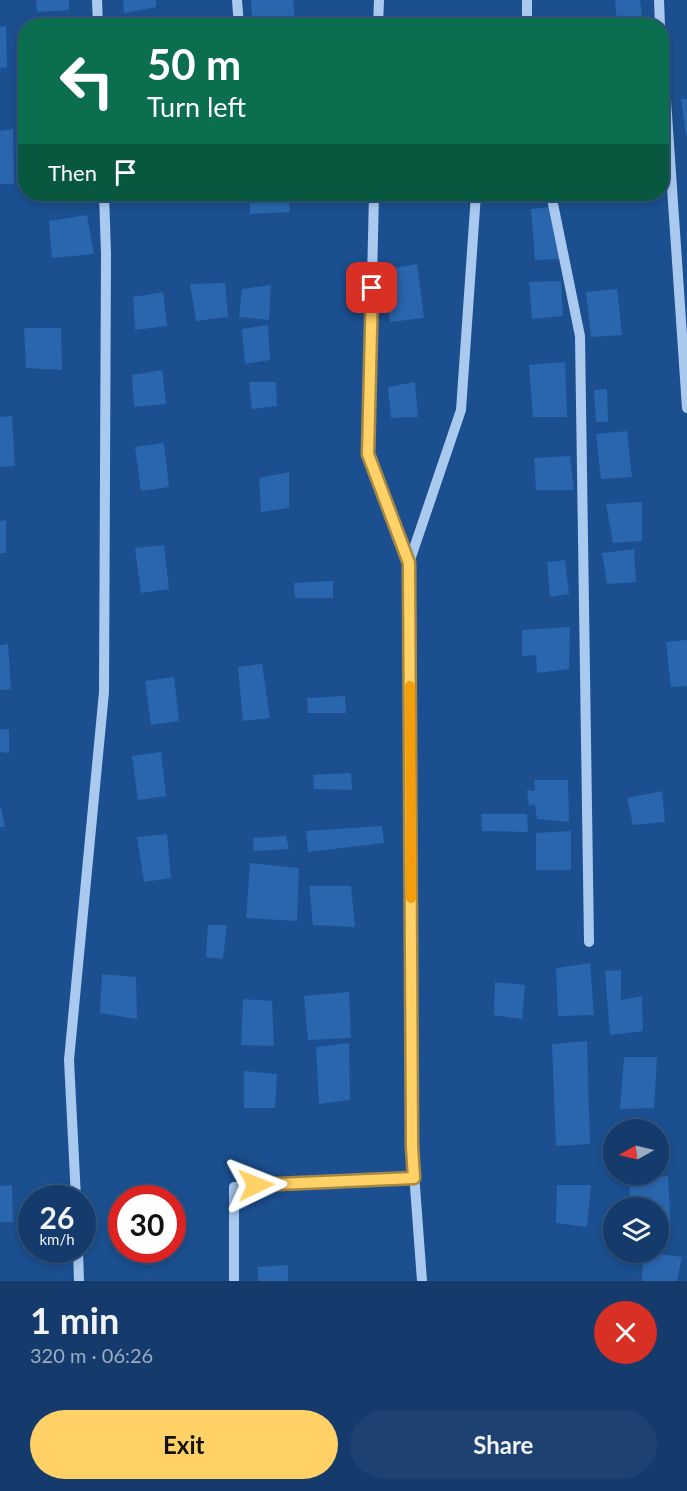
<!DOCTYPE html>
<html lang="en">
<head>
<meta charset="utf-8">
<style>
	body { margin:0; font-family:Lato,sans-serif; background:#1d4271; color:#f1f3f6; height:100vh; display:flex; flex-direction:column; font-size:22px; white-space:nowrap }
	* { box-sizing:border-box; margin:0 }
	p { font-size:20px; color:#9dadc1 }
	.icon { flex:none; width:33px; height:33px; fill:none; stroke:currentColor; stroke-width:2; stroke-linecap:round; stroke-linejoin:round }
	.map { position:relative; height:1281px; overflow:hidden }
	.sheet { display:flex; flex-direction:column; background:#143b6b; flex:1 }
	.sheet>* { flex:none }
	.guide { position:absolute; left:18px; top:18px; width:651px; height:183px; border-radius:24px; box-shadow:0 3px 9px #0003,0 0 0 2px #33557e; background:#0b6e4f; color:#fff; overflow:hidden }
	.needle { width:39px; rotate:262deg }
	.controls { position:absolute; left:603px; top:1119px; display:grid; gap:12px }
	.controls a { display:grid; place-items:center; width:66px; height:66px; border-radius:50%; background:#143b6b; box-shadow:0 3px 9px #0003,0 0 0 2px #33557e; font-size:30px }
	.speed { position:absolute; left:18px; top:1185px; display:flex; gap:12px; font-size:30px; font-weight:700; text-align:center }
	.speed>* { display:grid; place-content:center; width:78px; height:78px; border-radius:50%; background:#143b6b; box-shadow:0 3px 9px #0003,0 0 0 2px #33557e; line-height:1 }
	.speed small { font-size:15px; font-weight:400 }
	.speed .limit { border:9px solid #d22; background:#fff; color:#111 }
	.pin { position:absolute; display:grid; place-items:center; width:51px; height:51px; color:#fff; margin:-26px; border-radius:12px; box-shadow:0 3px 9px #0006 }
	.me { position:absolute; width:66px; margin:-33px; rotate:88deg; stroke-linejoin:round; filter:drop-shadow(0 0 4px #0008) }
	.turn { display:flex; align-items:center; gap:21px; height:126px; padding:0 30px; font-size:27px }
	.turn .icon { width:78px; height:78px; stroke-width:2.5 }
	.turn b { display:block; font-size:42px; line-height:51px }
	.then { display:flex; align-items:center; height:57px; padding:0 30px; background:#0003; gap:12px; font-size:22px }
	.round { display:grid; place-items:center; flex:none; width:63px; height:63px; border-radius:32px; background:#1d4271 }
	.summary { display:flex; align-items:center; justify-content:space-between; height:102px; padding:0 30px }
	h1 { font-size:36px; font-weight:700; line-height:45px }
	.button { display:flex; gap:12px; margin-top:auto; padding:12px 30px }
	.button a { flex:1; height:69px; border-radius:36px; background:#ffd166; color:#111; font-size:24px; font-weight:700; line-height:69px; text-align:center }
	.button a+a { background:#1d4271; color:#f1f3f6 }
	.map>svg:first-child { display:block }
</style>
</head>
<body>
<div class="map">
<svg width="687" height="1281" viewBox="0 0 687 1281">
	<rect width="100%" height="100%" fill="#1b4f8f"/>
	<path fill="#2a66ad" d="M36 0H69V10L37 12Z
		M123 0H156V7L124 13Z
		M251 0H293L295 18H252Z
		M615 0H640L642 16 617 21Z
		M399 22H435V26H399Z
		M6 26 7 67 0 68V27Z
		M681 99H687V134H686Z
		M13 129 14 184H0V131Z
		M250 194H288L290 212 250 214Z
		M559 206 561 259 535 260 531 209Z
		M87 215 94 254 52 258 49 221Z
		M417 264 424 318 390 322 383 270Z
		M561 281 563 316 532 319 529 282Z
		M225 283 228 317 196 321 190 284Z
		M271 285 269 320 239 317 242 289Z
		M617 289 622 335 591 337 586 292Z
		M163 292 167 326 135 330 133 297Z
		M268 325 270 360 245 364 242 329Z
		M24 328H61L62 370 26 368Z
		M565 362 567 417H533L529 365Z
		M162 370 166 404 134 407 132 375Z
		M249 382H276L277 406 252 409Z
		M415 382 418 417 391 418 388 387Z
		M607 389 608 422H596L594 390Z
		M12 416 15 466 0 467V417Z
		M627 431 632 477 601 479 596 434Z
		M164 443 169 487 141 491 135 447Z
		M570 456 574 490H536L534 458Z
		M289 472V508L261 512 259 478Z
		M642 502V541L613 543 606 504Z
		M6 520V553H0V521Z
		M164 545 169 589 141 593 135 548Z
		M634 549 636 582 607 584 602 553Z
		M565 560 569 594 550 597 547 562Z
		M333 581V598H295L294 583Z
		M570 627 569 669 537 673 536 655 522 656V630Z
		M687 640V686L671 687 666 642Z
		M8 644 11 689 0 690V645Z
		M262 664 270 718 243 721 238 667Z
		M174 677 179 721 151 725 145 681Z
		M345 696 346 713H308L307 698Z
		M0 729 9 730V753L0 752Z
		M161 752 166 796 138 800 132 756Z
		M351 773 352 790 314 789 313 775Z
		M534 780H568L569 822 537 819 535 804 529 806 527 790 535 791Z
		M662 791 665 822 633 825 627 798Z
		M0 807H1L5 827H0Z
		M481 814H527L528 832 482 831Z
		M382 826 384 843 308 852 306 831Z
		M571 831V870H536V833Z
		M167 834 171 878 144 882 137 837Z
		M286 836 289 849 254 851 253 838Z
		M250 863 299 868 297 921 246 918Z
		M309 886H351L355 927 313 925Z
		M208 925H227L223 959 206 957Z
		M590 963 594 1015 558 1016 556 968Z
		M621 970V1000L642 996 643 1031 610 1035 605 971Z
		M102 974 136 977 137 1019 100 1013Z
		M495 982 525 985 522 1019 494 1015Z
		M349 992 351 1038 308 1040 304 996Z
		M243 999 272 1001 274 1046 241 1045Z
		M587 1041 590 1144 556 1146 552 1044Z
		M349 1043 350 1100 319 1104 316 1047Z
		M624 1057H657L654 1108 620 1109Z
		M244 1071 277 1074 275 1108H244Z
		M668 1176 671 1233 658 1234V1208H620V1205L629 1203 630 1179Z
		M12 1185 13 1222H0V1186Z
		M557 1185H591L587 1227 556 1223Z
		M122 1206V1250H147V1252H116L115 1207Z
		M643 1252 682 1257 677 1281H642Z
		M288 1265V1281H258V1267Z"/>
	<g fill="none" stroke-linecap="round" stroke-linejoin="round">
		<path stroke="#a9c9ee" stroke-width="10" d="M97 0 98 26
			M237 0 239 26
			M659 0 660 26
			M378 26 379 0
			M527 26V0
			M662 41 687 408
			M374 194 368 454 409 563
			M551 194 580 336 589 942
			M76 1198 69 1060 104 692 106 254 104 194
			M78 1250 79 1281
			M234 1281V1187L414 1178
			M422 1281 412 1146 409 563 461 410 476 194"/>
	</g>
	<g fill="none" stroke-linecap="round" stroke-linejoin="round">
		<g stroke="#a68842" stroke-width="15">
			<path id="route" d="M256 1185 414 1178 412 1146 409 563 368 454 372 288"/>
		</g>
		<use href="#route" stroke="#ffd166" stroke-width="10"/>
		<path stroke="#f59e0b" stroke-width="10" d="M410 686 411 898"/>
	</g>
</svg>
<div class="controls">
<a><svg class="needle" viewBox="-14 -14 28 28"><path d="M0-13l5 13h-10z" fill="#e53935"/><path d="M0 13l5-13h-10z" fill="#9dadc1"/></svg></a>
<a><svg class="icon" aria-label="layers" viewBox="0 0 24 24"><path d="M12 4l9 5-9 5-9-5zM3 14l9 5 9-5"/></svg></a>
</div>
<div class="speed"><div>26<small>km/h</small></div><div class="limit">30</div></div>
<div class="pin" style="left:372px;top:288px;background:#d93025"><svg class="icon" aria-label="arrive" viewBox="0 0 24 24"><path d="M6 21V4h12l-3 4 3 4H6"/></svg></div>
<svg class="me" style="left:256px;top:1185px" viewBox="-20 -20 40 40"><path d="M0-17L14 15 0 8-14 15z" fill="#ffd166" stroke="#fff" stroke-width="4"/></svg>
<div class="guide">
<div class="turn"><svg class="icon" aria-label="left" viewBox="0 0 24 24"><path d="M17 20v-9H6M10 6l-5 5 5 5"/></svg><div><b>50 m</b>Turn left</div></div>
<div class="then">Then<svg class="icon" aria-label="arrive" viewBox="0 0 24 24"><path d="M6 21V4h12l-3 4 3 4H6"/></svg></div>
</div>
</div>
<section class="sheet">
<div class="summary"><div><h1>1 min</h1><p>320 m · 06:26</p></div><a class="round" style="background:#d93025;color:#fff"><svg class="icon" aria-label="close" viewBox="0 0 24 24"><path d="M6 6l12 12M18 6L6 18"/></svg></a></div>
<div class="button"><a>Exit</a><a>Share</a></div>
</section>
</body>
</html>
